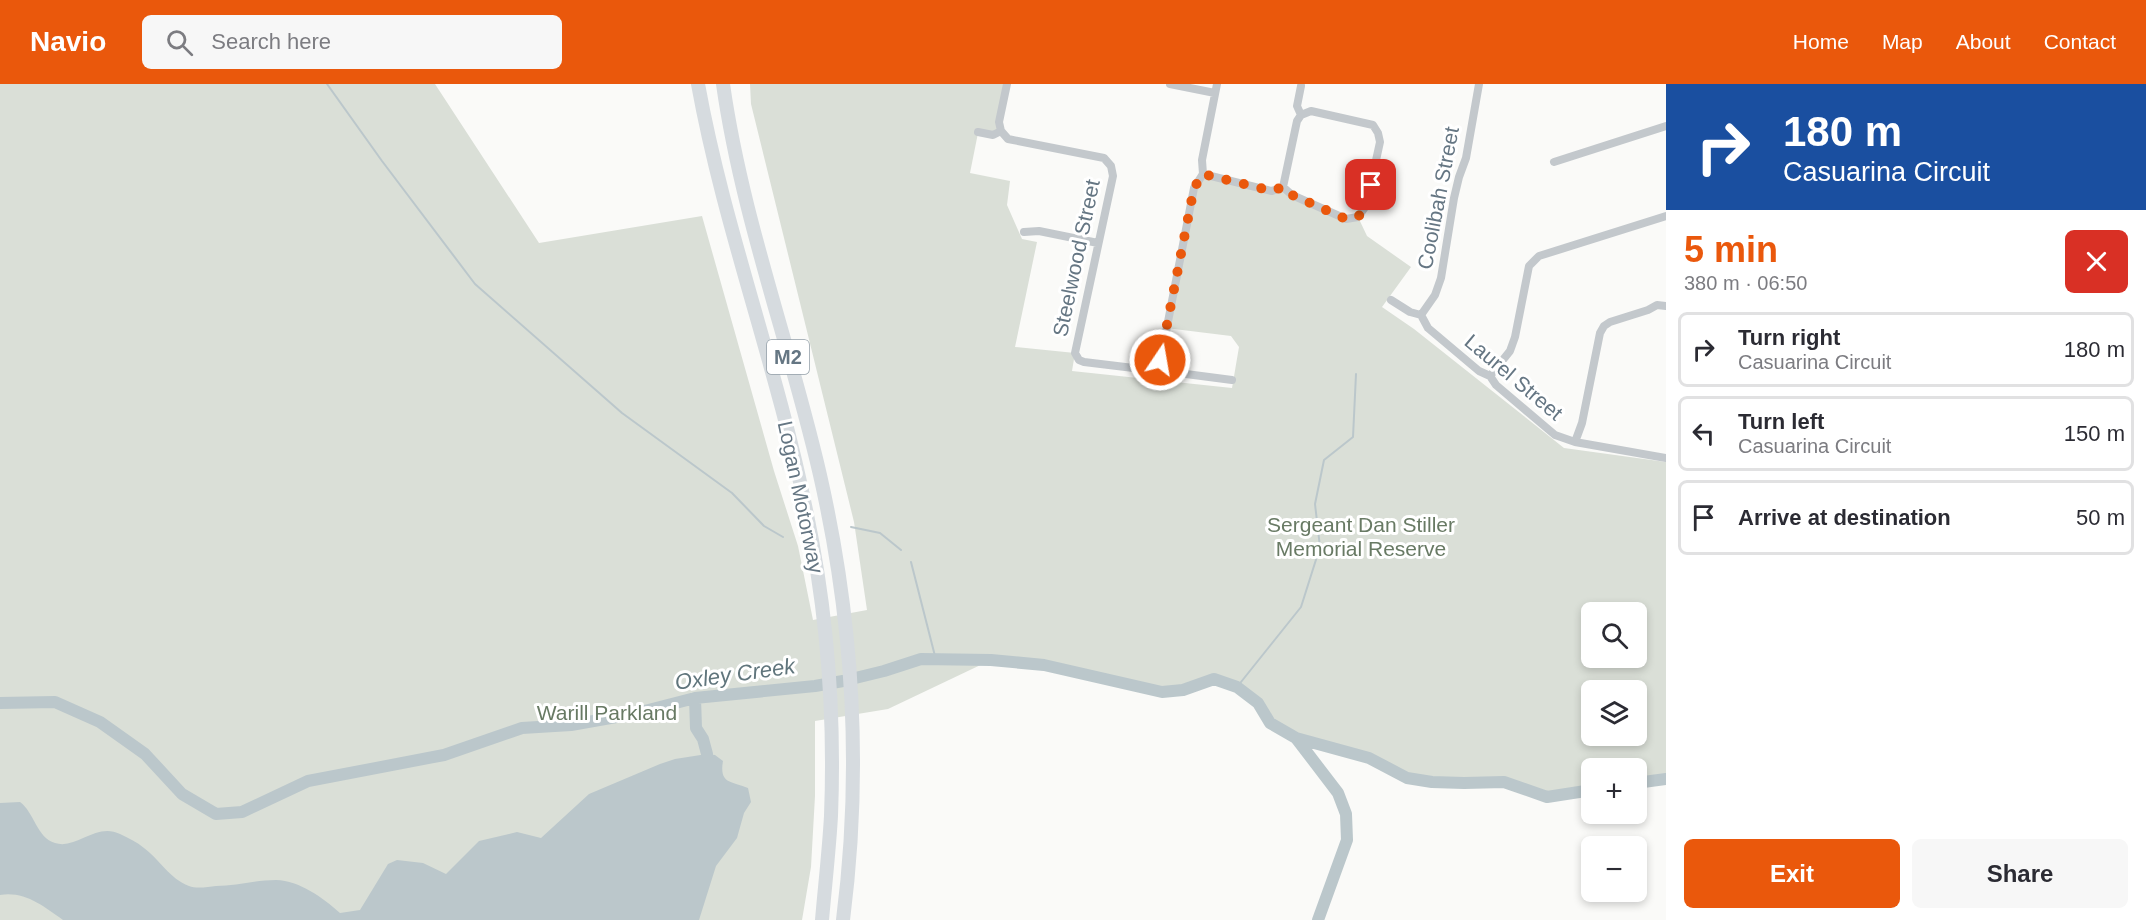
<!DOCTYPE html>
<html lang="en">
<head>
<meta charset="utf-8">
<style>
	body { margin:0; font-family:Arial,sans-serif; background:#f7f7f7; color:#2b2b33; height:100vh; display:flex; flex-direction:column; font-size:22px; white-space:nowrap }
	* { box-sizing:border-box; margin:0 }
	p { font-size:20px; color:#7c7c81 }
	.icon { flex:none; width:33px; height:33px; fill:none; stroke:currentColor; stroke-width:2; stroke-linecap:round; stroke-linejoin:round }
	.map { position:relative; flex:1; overflow:hidden }
	.details { display:flex; flex-direction:column; background:#fff; width:480px }
	.details>* { flex:none }
	.guide { background:#1a4fa0; color:#fff; overflow:hidden }
	.fabs { position:absolute; left:1581px; top:518px; display:grid; gap:12px }
	.fabs a { display:grid; place-items:center; width:66px; height:66px; border-radius:9px; background:#fff; box-shadow:0 3px 9px #0003; font-size:30px }
	.pin { position:absolute; display:grid; place-items:center; width:51px; height:51px; color:#fff; margin:-26px; border-radius:12px; box-shadow:0 3px 9px #0006 }
	.me { position:absolute; width:66px; margin:-33px; rotate:12deg; stroke-linejoin:round; filter:drop-shadow(0 0 4px #0008) }
	.turn { display:flex; align-items:center; gap:21px; height:126px; padding:0 18px; font-size:27px }
	.turn .icon { width:78px; height:78px; stroke-width:2.5 }
	.turn b { display:block; font-size:42px; line-height:51px }
	.round { display:grid; place-items:center; flex:none; width:63px; height:63px; border-radius:9px; background:#f7f7f7 }
	.summary { display:flex; align-items:center; justify-content:space-between; height:102px; padding:0 18px }
	h1 { font-size:36px; font-weight:800; line-height:45px; color:#ea580c }
	.action { display:flex; gap:12px; margin-top:auto; padding:12px 18px }
	.action a { flex:1; height:69px; border-radius:9px; background:#ea580c; color:#fff; font-size:24px; font-weight:800; line-height:69px; text-align:center }
	.action a+a { background:#f7f7f7; color:#2b2b33 }
	ul { padding:0; list-style:none }
	li { display:flex; align-items:center; gap:18px; height:75px; margin:0 12px 9px; padding:0 6px; border:3px solid #e1e1e2; border-radius:9px }
	li div { flex:1 }
	li b { display:block; font-size:22px }
	li em { font-style:normal }
	header { display:flex; align-items:center; gap:36px; box-sizing:border-box; height:84px; padding:0 30px; background:#ea580c; color:#fff }
	header strong { font-size:28px }
	nav { display:flex; gap:33px; margin-inline-start:auto; font-size:21px }
	.search { width:420px; height:54px; background:#f7f7f7; display:flex; align-items:center; gap:15px; box-sizing:border-box; padding:0 21px; border-radius:9px; color:#7c7c81; font-size:22px }
	main { display:flex; flex:1; min-height:0 }
	.map>svg:first-child { display:block }
</style>
</head>
<body>
<header>
<strong>Navio</strong>
<div class="search"><svg class="icon" aria-label="search" viewBox="0 0 24 24"><circle cx="10" cy="10" r="6"/><path d="M15 15l6 6"/></svg>Search here</div>
<nav><a>Home</a><a>Map</a><a>About</a><a>Contact</a></nav>
</header>
<main>
<div class="map">
<svg width="1666" height="836" viewBox="0 0 1666 836">
	<rect width="100%" height="100%" fill="#fafaf8"/>
	<path fill="#dadfd7" fill-rule="evenodd" d="M0 0H435L539 159 702 132 774 387 798 462 813 536 867 526 854 438 751 20 750 0H1007L1001 47 978 49 970 89 1010 97 1007 121 1022 155 1037 158 1015 263 1075 269 1072 287 1232 304 1239 263 1231 252 1166 244 1194 104 1203 90 1272 107 1283 103 1345 135 1358 133 1367 152 1411 183 1382 223 1414 245 1564 364 1666 378V695L1637 699 1636 684H1592L1591 706 1547 713 1504 698 1464 699 1432 698 1407 694 1369 674 1296 654 1270 639 1258 619 1237 603 1214 595 1183 606 1162 608 1044 581 991 576 888 625 815 637V712L811 783 802 836H0ZM1592 528H1636V573H1592ZM1592 606H1636V651H1592Z"/>
	<path fill="#bbc7cb" d="M707 670 715 671 723 677C719 700 731 697 748 704L751 718 744 729 737 754 716 782 699 836H63C43 822 25 807 0 811V719L20 718C34 728 37 754 55 759 76 766 96 738 120 750 128 754 137 758 144 764 159 775 170 795 189 802 196 805 208 803 216 802 236 802 256 796 276 796 300 797 322 813 340 829L360 826 388 780 397 776 423 779 446 790 479 757 517 748 541 754 589 710 660 680 675 675Z"/>
	<g fill="none" stroke-linecap="round" stroke-linejoin="round">
		<path stroke="#bbc7cb" stroke-width="2" d="M327 0 382 77 475 200 622 329 732 409 764 442 783 453
			M851 443 880 449 901 466
			M911 478 936 576
			M1237 603 1301 523 1320 463 1315 420 1324 376 1353 353 1356 290"/>
		<path stroke="#bbc7cb" stroke-width="12" d="M695 614 696 644 703 655 707 670
			M0 619 55 618 100 638 145 670 182 710 216 730 242 728 308 697 444 671 522 644 571 641 633 630 695 614 815 602 843 597 884 587 921 575 991 576 1044 581 1162 608 1183 606 1214 595 1237 603 1258 619 1270 639 1296 654 1338 709 1346 730 1347 756 1318 836
			M1296 654 1369 674 1407 694 1432 698 1464 699 1504 698 1547 713 1592 706
			M1636 699 1666 695"/>
		<path stroke="#c3c8cc" stroke-width="8" d="M1007 0 999 38 1001 47 1008 55 1104 74 1111 82 1113 92 1075 269 1079 276 1084 278 1150 286 1156 282
			M1170 0 1215 9
			M1301 31 1297 22 1301 2
			M978 48 993 51 1001 47
			M1554 78 1666 42
			M1203 90 1272 107 1283 103 1292 111 1346 135 1358 133 1366 122 1380 58 1378 49 1373 41 1311 27 1301 31 1297 37 1283 103
			M1203 90 1202 76 1217 0
			M1024 148 1039 147 1098 159
			M1391 216 1410 228 1421 231 1428 244 1479 287 1490 292 1496 301 1555 351 1575 358 1666 374
			M1421 231 1435 211 1441 194 1454 114 1459 93 1466 74 1479 0
			M1156 282 1160 276 1165 253 1194 104 1203 90
			M1156 282 1163 287 1232 296
			M1490 292 1510 267 1515 253 1529 182 1539 172 1666 132
			M1575 358 1582 339 1600 249 1604 242 1610 238 1648 226 1657 221 1666 222"/>
		<path stroke="#d6dbdf" stroke-width="14" d="M698 0C724 144 777 282 806 426 827 526 835 630 831 732 829 767 825 801 822 836
			M723 0C742 134 790 260 820 391 853 536 862 688 843 836"/>
	</g>
	<g fill="none" stroke-linecap="round" stroke-linejoin="round">
		<path stroke="#ea580c" stroke-width="10" stroke-dasharray="0 18" d="M1160 276 1194 104 1203 90 1272 107 1283 103 1292 111 1346 135 1358 133 1366 122 1371 101"/>
	</g>
	<g text-anchor="middle" dominant-baseline="central" stroke-width="6" stroke-linejoin="round" paint-order="stroke">
		<rect fill="#fff" stroke="#939fa8" stroke-width="1.5" x="767" y="256" width="42" height="34" rx="4.5"/>
		<g font-size="20" font-weight="bold" fill="#657683">
			<text x="788" y="273">M2</text>
		</g>
		<g font-size="21" fill="#657683" stroke="#fff">
			<text transform="translate(1438 114) rotate(-79)">Coolibah Street</text>
			<text transform="translate(1076 174) rotate(-78)">Steelwood Street</text>
			<text transform="translate(1514 293) rotate(40)">Laurel Street</text>
			<text transform="translate(801 413) rotate(78)">Logan Motorway</text>
		</g>
		<g font-size="21" fill="#687a64" stroke="#fff">
			<text x="1361" y="440">Sergeant Dan Stiller<tspan x="1361" dy="24">Memorial Reserve</tspan></text>
			<text x="607" y="628">Warill Parkland</text>
		</g>
		<g font-size="22" font-style="italic" fill="#60757c" stroke="#fff">
			<text transform="translate(735 590) rotate(-8)">Oxley Creek</text>
		</g>
	</g>
</svg>
<div class="fabs">
<a><svg class="icon" aria-label="search" viewBox="0 0 24 24"><circle cx="10" cy="10" r="6"/><path d="M15 15l6 6"/></svg></a>
<a><svg class="icon" aria-label="layers" viewBox="0 0 24 24"><path d="M12 4l9 5-9 5-9-5zM3 14l9 5 9-5"/></svg></a>
<a>+</a>
<a>−</a>
</div>
<div class="pin" style="left:1371px;top:101px;background:#d93025"><svg class="icon" aria-label="arrive" viewBox="0 0 24 24"><path d="M6 21V4h12l-3 4 3 4H6"/></svg></div>
<svg class="me" style="left:1160px;top:276px" viewBox="-20 -20 40 40"><circle r="17" fill="#ea580c" stroke="#fff" stroke-width="3"/><path d="M0-11L8 9 0 5-8 9z" fill="#fff"/></svg>
</div>
<section class="details">
<div class="guide">
<div class="turn"><svg class="icon" aria-label="right" viewBox="0 0 24 24"><path d="M7 20v-9h11M14 6l5 5-5 5"/></svg><div><b>180 m</b>Casuarina Circuit</div></div>
</div>
<div class="summary"><div><h1>5 min</h1><p>380 m · 06:50</p></div><a class="round" style="background:#d93025;color:#fff"><svg class="icon" aria-label="close" viewBox="0 0 24 24"><path d="M6 6l12 12M18 6L6 18"/></svg></a></div>
<ul>
<li><svg class="icon" aria-label="right" viewBox="0 0 24 24"><path d="M7 20v-9h11M14 6l5 5-5 5"/></svg><div><b>Turn right</b><p>Casuarina Circuit</p></div><em>180 m</em></li>
<li><svg class="icon" aria-label="left" viewBox="0 0 24 24"><path d="M17 20v-9H6M10 6l-5 5 5 5"/></svg><div><b>Turn left</b><p>Casuarina Circuit</p></div><em>150 m</em></li>
<li><svg class="icon" aria-label="arrive" viewBox="0 0 24 24"><path d="M6 21V4h12l-3 4 3 4H6"/></svg><div><b>Arrive at destination</b></div><em>50 m</em></li>
</ul>
<div class="action"><a>Exit</a><a>Share</a></div>
</section>
</main>
</body>
</html>
